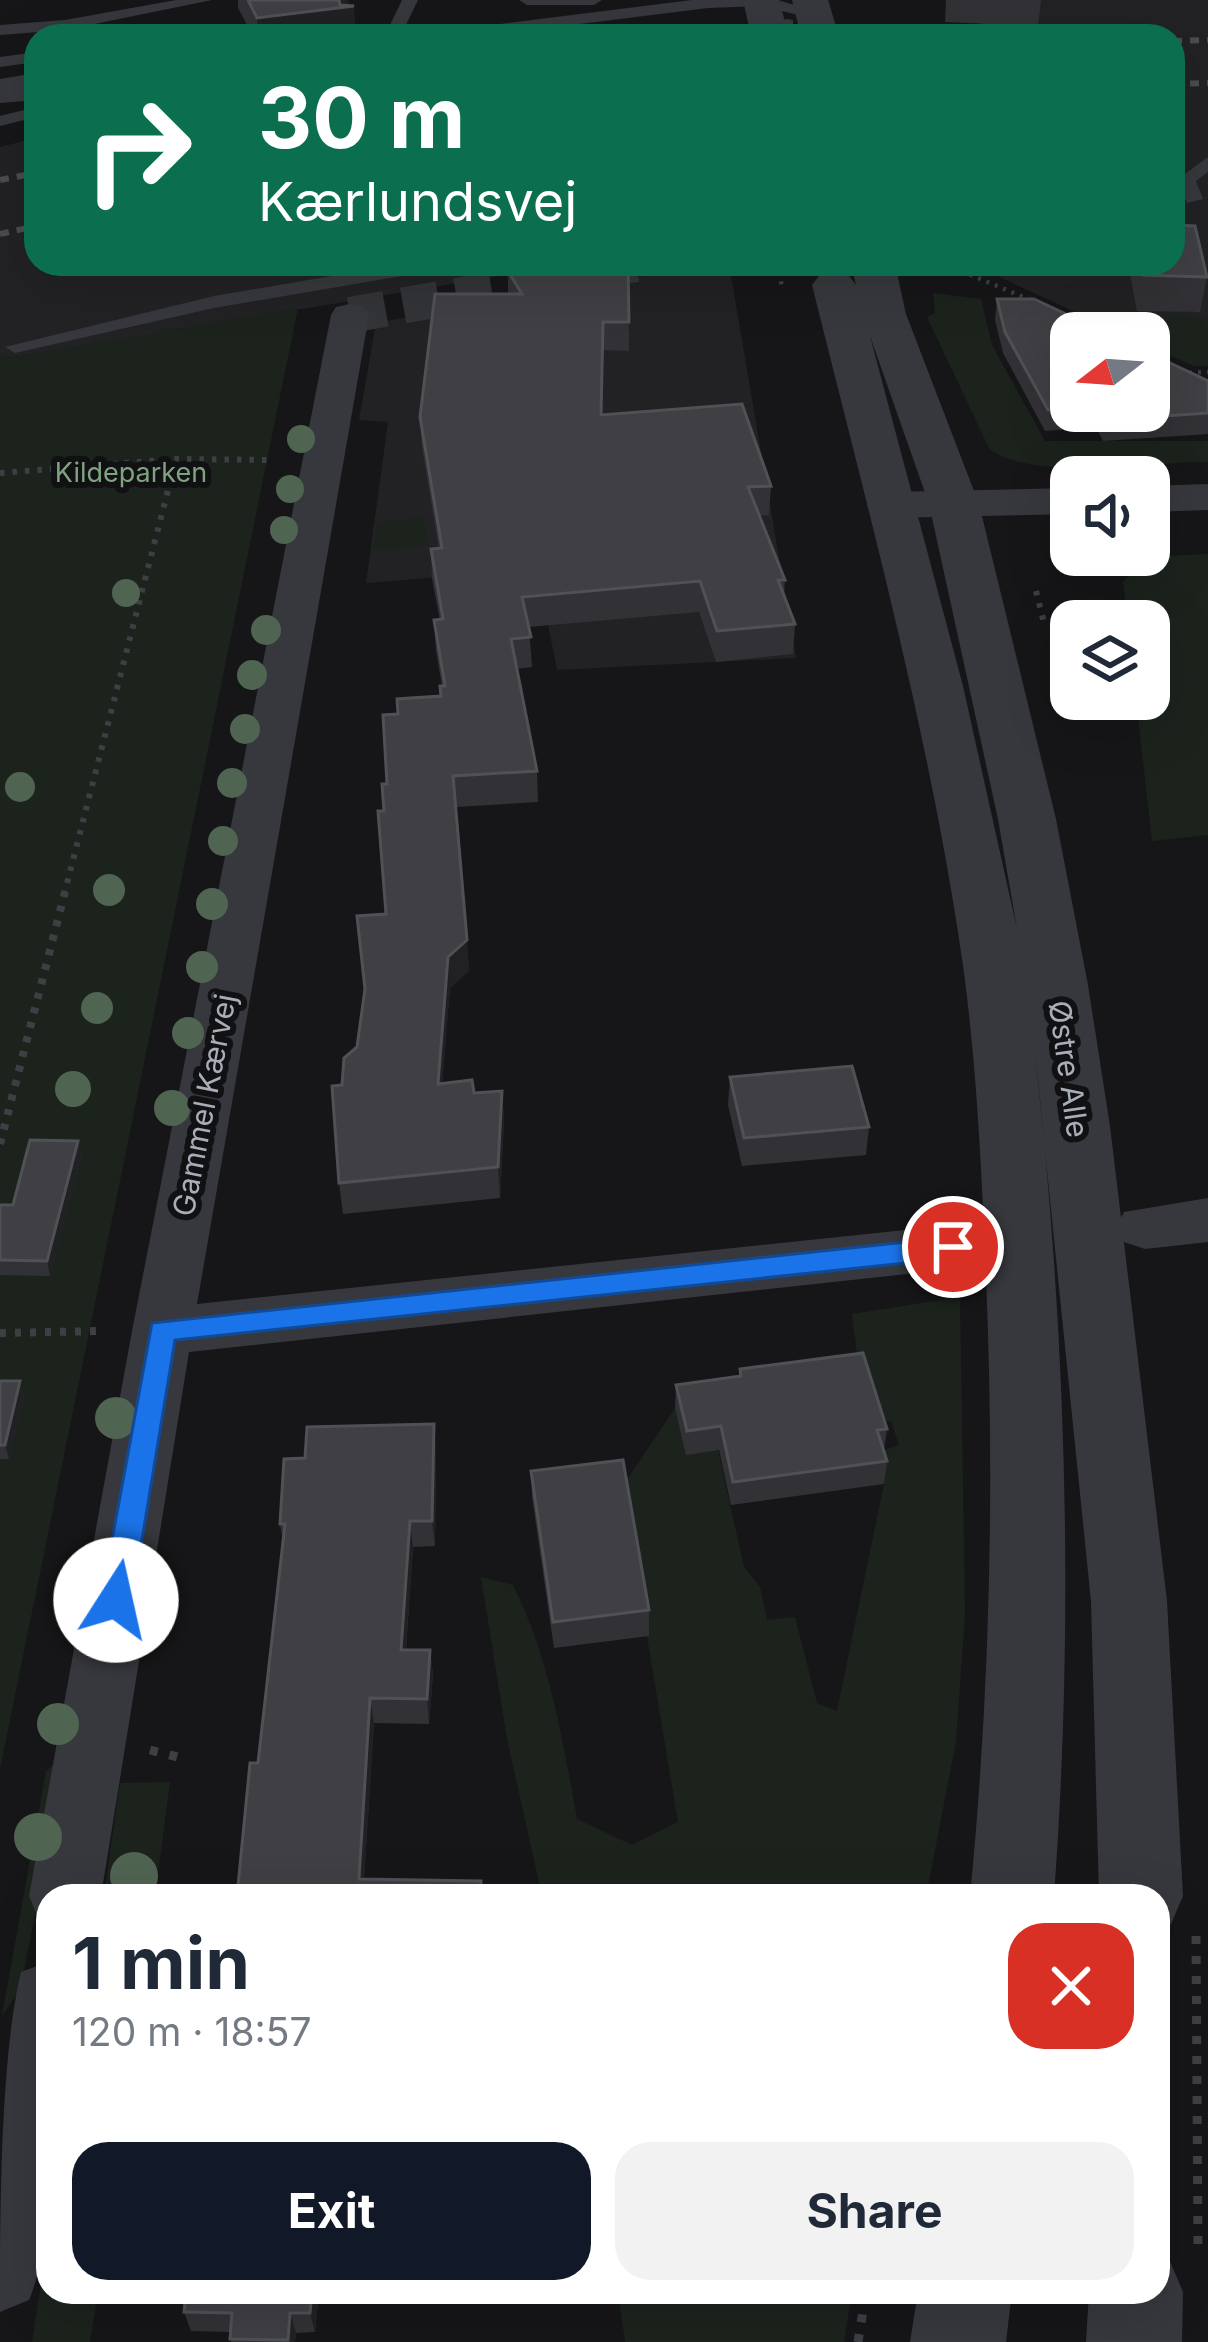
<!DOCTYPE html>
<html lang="en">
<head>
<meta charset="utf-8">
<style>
	body { margin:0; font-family:Inter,sans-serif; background:#f2f2f3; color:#1f2937; height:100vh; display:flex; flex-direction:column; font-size:45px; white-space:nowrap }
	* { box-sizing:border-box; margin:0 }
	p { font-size:39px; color:#747a83 }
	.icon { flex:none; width:66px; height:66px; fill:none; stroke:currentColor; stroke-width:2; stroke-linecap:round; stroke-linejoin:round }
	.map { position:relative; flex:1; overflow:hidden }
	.panel { position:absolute; left:36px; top:1884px; width:1134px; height:420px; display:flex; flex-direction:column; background:#fff; border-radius:36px; box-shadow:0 12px 48px #0002 }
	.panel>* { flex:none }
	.banner { position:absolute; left:24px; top:24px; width:1161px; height:252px; border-radius:36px; box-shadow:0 12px 48px #0002; background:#0b6e4f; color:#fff; overflow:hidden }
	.needle { width:78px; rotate:253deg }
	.tools { position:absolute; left:1050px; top:312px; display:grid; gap:24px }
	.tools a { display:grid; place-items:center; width:120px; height:120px; border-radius:24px; background:#fff; box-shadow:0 12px 48px #0002; font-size:60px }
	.pin { position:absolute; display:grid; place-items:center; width:102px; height:102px; color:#fff; margin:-51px; border:6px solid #fff; border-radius:50%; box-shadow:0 3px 12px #0007 }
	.me { position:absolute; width:132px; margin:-66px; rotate:10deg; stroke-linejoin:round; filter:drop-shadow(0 0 9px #0008) }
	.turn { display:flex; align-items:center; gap:42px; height:252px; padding:0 36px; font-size:54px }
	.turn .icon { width:156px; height:156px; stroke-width:2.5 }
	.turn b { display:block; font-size:84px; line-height:102px }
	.round { display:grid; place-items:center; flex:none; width:126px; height:126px; border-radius:36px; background:#f2f2f3 }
	.overview { display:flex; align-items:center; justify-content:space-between; height:204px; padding:0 36px }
	h1 { font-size:72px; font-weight:700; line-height:90px }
	.cta { display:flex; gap:24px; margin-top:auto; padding:24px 36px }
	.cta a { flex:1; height:138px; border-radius:36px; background:#111827; color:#fff; font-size:48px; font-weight:700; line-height:138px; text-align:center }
	.cta a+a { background:#f2f2f3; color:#1f2937 }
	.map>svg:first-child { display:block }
</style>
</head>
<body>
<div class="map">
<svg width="1208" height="2342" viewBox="0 0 1208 2342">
	<rect width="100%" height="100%" fill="#161618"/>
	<path fill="#222225" d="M979 0H1208V366H1194L1149 346V333H1121L971 264H1173V36H981Z
		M36 138V264H571L8 358 0 354V147Z
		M729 264 796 658 557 670 543 599 514 571 366 583 388 422 359 420 376 323 565 287Z"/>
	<path fill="#1c231d" d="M933 293 981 299 992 345 1045 441H1208V462C1150 461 1033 483 989 448L927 317 935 313Z
		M298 308 0 1769V354L9 358Z
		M1080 314 1208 317V366H1194L1149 346V333H1121Z
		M424 518 427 545 373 550 377 522Z
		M1208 554V835L1152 841 1136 699H1149V621H1128L1123 582 1145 557Z
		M960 1297 965 1613 956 1742 926 1896H542L507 1739 481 1577 513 1585C549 1657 563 1740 577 1819L632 1845 678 1822 622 1487 675 1408 718 1450 744 1567 760 1587 767 1620 795 1617 817 1703 837 1711 884 1484 874 1454 899 1445 891 1421 874 1422 860 1377 852 1314Z
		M64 1760 21 1988 2 2016 46 1771 57 1761Z
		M170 1782 155 1896H104L120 1783Z
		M48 2240V2292H98L90 2342H32Z
		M618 2292H852L844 2342H625Z"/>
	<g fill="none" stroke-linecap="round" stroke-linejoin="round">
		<path stroke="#333438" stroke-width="36" stroke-dasharray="36 18" stroke-linecap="butt" d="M350 315 636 264"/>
		<path stroke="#3d3f44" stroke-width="4.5" stroke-dasharray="3 6" stroke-linecap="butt" d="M776 264 782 286
			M945 264 1035 302
			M1189 373 1208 372"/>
		<path stroke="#3d3f44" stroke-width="6" stroke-dasharray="4.5 8" stroke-linecap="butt" d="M0 473 176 459 274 460
			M1036 591 1044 623
			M64 895 176 459"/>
		<path stroke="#3d3f44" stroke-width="8" stroke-dasharray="6 9" stroke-linecap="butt" d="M0 1144 65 892
			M0 1333 100 1331"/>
		<path stroke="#3d3f44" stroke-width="9" stroke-dasharray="8 12" stroke-linecap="butt" d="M150 1750 185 1759
			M1196 1936 1198 2251
			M858 2342 866 2292"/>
		<path fill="#37383d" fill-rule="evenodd" d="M176 0H212L65 30 0 35V25L65 20Z
			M402 0H418L402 33 345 34 390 25Z
			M519 0H602L594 5H527Z
			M692 0H778L823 14 815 19 761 6 708 8 485 36H437L445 31Z
			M787 19 793 20V28L768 35 666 36 674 31 766 25Z
			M36 52V62L0 67V57Z
			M36 73V83L0 89V79Z
			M36 107V117L0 126V116Z
			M1208 157V172L1196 181 1203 199 1187 203 1177 180Z
			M402 264H447L437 270 214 308 15 353 5 347 214 296Z"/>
		<path fill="#37383d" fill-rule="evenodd" d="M350 304 364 307 369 315 197 1304 953 1225 974 1231 982 1247 974 1263 953 1269 189 1352 101 1896H48V1923L39 1920 29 1896 132 1331 331 315 336 307Z
			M1208 484V510L1149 512V486Z
			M1071 488V514L888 518 873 514 867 505 873 496 888 492Z
			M1208 1198V1242L1145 1249 1124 1242 1116 1227 1124 1212Z
			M48 1962C48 2057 64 2215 29 2300L0 2312C0 2215 0 2059 21 1972Z"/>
		<path fill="#37383d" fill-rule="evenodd" d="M743 0H779L789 36H751Z
			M792 0H828L839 36H801Z
			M851 264H895L906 314 979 504 1056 819 1088 985 1110 1126 1167 1601 1183 1896 1171 1924 1158 1929V1896H1099L1091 1601 1034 1043C1066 1327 1075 1611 1054 1896H970C991 1682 995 1469 985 1254 981 1158 976 1061 963 965 930 736 868 510 812 285L819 276 834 272 849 276 856 285ZM870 336 929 504 998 819 1017 929 963 686Z
			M1158 2254 1169 2259 1183 2292 1182 2342H1086L1089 2292H1158Z
			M918 2292H1012L1006 2342H910Z"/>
		<path stroke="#4a4c52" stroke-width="6" stroke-dasharray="9 8" stroke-linecap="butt" d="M1173 41 1208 40
			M1173 84 1208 83
			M0 180 36 173
			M0 234 36 226"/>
		<path stroke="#37383d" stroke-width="18" d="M0 94 36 91"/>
	</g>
	<g fill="#506452">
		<circle cx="301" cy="439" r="14"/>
		<circle cx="290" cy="489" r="14"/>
		<circle cx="284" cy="530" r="14"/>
		<circle cx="126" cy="593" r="14"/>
		<circle cx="266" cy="630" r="15"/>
		<circle cx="252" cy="675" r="15"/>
		<circle cx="245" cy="729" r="15"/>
		<circle cx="232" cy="783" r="15"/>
		<circle cx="20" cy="787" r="15"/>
		<circle cx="223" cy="841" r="15"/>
		<circle cx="109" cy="890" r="16"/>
		<circle cx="212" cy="904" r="16"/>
		<circle cx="202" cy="967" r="16"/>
		<circle cx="97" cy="1008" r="16"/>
		<circle cx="188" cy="1033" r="16"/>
		<circle cx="73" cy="1089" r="18"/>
		<circle cx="172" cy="1108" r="18"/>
		<circle cx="116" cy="1418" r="21"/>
		<circle cx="80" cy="1608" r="21"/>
		<circle cx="58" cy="1724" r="21"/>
		<circle cx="38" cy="1837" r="24"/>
		<circle cx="134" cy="1876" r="24"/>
	</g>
	<path fill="#323236" d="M238 0H348L356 36H253L238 8Z
		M946 0H1041L1038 26 945 22Z
		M628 264 629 351 603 350 601 415 771 486 769 515 759 516 785 580 784 595 795 624 793 654 716 662 699 612 529 627 532 667 517 669 537 771 538 802 456 807 469 971 450 988 442 1083 474 1093 502 1091 504 1122 500 1198 343 1214 339 1183 342 1085 357 1047 386 914 384 811 398 714 441 696 442 686 436 651 434 620H440L432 579 431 549H439L422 447 420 417 508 294V271Z
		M1128 264H1173L1207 277 1200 312 1137 311Z
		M997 299 1071 333V411H1149L1208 381V434L1103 441 1096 427 1045 431 1003 353 995 320Z
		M730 1077 869 1127 866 1155 742 1166 728 1105Z
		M78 1141 81 1156 50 1276 0 1275V1207L13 1205Z
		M740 1369 887 1429 884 1450 887 1461 884 1484 731 1505 719 1450 686 1455 675 1408 676 1385 739 1376Z
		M0 1381H20L24 1396 9 1459H0Z
		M436 1450 435 1546 413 1547 406 1650H430L433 1675 429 1724 374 1723 364 1879 237 1896 258 1763 283 1541 280 1524Z
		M531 1471 649 1610V1636L554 1648 532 1497Z
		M319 2292 315 2332 296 2333 295 2342H231V2332L191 2331 184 2312Z"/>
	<path fill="#212124" d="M339 0H348L349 6H354L356 36H258L257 18Z
		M467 940 469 971 450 988 440 1115 438 1084 448 957Z
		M502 1091 504 1122 500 1198 498 1167Z
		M78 1141 81 1156 50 1276 47 1261Z
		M20 1381 24 1396 9 1459 5 1445Z
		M434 1424 436 1450 435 1546 432 1521Z
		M410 1521 413 1547 404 1675 401 1650Z
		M430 1650 433 1675 429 1724 427 1699Z
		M370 1698 374 1723 363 1896 359 1879Z
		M312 2292H319L315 2332 310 2313Z
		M290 2313 296 2333 295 2342H289L288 2340Z"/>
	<path fill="#3f3f44" stroke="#4f5156" stroke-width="3" d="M248 0H339L340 5 354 6 257 18Z
		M1173 225 1195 226 1207 277 1143 275 1141 264H1173Z
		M554 264H628L629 322H603L601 415 742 404 771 486 748 487 785 580H778L795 624 717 631 700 581 522 597 531 637 511 639 537 771 453 776 467 940 448 957 438 1084 472 1080 474 1093 502 1091 498 1167 339 1183 332 1086 342 1085 344 1058 357 1047 365 989 357 916 386 914 378 811H384L382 784H387L383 715 398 714 397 699 441 696 440 686H445L434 620 443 619 431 549 442 548 420 417 435 294H522L508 271Z
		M997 299H1034L1106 333H1071V408L1048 410 1005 332Z
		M1149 353 1208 381V413L1107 420 1102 411H1149Z
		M852 1066 869 1127 744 1138 730 1077Z
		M30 1140 78 1141 47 1261 0 1260V1207L1 1205H13Z
		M863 1353 887 1429 877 1430 887 1461 733 1482 721 1426 687 1431 676 1385 741 1376 740 1369Z
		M0 1381H20L5 1445H0Z
		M434 1424 432 1521H410L401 1650H430L427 1699 370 1698 359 1879 481 1881 480 1896H237L250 1763H258L285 1524H280L284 1459 305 1458 307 1427Z
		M623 1460 649 1610 553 1622 531 1471Z
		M186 2292H312L310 2313H290L288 2340 230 2339 232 2313 184 2312Z"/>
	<path fill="#1a73e8" stroke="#114b97" stroke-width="3" d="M953 1237 967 1247 953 1258 175 1340 132 1600 128 1610 116 1614 105 1610 101 1600 152 1323Z"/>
	<g text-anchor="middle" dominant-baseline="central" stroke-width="12" stroke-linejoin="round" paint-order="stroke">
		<g font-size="27" fill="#7fa381" stroke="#111113">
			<text x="131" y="472">Kildeparken</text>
		</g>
		<g font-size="30" fill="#a8adb8" stroke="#111113">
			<text transform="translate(1069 1069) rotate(82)">Østre Alle</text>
			<text transform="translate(204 1105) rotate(-79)">Gammel Kærvej</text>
		</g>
	</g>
</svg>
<div class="tools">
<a><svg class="needle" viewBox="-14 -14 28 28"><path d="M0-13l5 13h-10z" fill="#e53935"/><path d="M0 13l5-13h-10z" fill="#747a83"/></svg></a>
<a><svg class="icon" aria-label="sound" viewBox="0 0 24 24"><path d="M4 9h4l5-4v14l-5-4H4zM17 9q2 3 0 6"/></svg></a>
<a><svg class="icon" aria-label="layers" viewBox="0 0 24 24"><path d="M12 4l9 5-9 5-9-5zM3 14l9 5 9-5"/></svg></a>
</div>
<div class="pin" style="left:953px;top:1247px;background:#d93025"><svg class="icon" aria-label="arrive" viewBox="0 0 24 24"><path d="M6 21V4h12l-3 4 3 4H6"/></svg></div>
<svg class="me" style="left:116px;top:1600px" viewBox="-20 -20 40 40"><circle r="19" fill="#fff"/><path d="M0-13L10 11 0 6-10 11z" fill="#1a73e8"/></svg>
<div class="banner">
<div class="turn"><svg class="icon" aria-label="right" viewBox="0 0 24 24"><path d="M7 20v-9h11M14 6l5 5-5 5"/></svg><div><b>30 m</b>Kærlundsvej</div></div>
</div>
<section class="panel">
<div class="overview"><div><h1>1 min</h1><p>120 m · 18:57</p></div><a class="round" style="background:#d93025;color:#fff"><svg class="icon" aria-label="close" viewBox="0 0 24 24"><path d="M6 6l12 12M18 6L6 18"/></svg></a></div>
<div class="cta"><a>Exit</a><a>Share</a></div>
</section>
</div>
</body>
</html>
